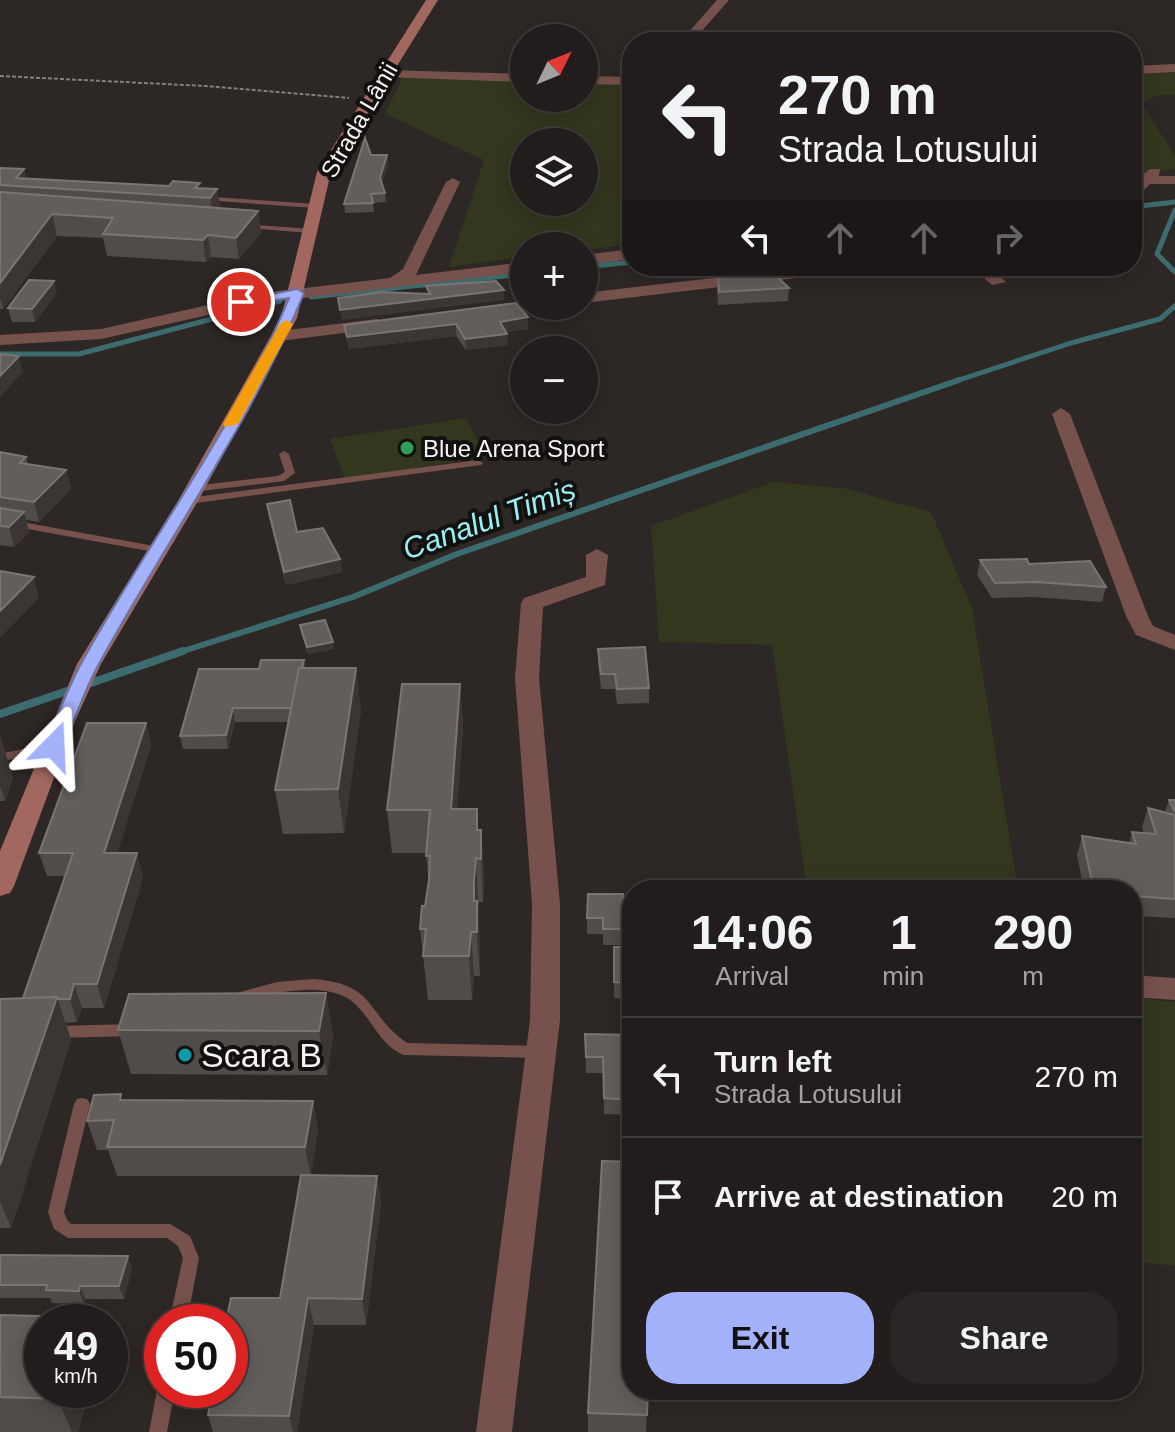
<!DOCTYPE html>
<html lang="en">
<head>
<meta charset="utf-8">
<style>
	body { margin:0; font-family:Arial,sans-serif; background:#2a2625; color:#f1f3f6; height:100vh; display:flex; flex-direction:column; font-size:30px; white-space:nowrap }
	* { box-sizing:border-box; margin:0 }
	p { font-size:26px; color:#a2a2a3 }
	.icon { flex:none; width:44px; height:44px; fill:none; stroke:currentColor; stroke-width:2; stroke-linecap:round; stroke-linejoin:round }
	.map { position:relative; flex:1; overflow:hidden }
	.side { position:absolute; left:622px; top:880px; width:520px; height:520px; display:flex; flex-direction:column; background:#221d1c; border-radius:32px; box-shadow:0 4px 20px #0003,0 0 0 2px #3f3b3b }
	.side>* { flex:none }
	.guide { position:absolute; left:622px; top:32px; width:520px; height:244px; border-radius:32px; box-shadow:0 4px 20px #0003,0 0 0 2px #3f3b3b; background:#221d1c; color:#f1f3f6; overflow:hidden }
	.needle { width:52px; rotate:47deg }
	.buttons { position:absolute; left:510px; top:24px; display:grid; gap:16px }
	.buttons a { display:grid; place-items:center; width:88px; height:88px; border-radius:50%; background:#221d1c; box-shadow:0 4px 20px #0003,0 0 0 2px #3f3b3b; font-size:40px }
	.speed { position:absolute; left:24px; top:1304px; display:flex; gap:16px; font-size:40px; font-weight:700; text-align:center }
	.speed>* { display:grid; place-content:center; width:104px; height:104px; border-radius:50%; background:#221d1c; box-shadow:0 4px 20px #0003,0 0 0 2px #3f3b3b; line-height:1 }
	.speed small { font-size:20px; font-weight:400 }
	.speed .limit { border:12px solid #d22; background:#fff; color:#111 }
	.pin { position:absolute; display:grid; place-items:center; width:68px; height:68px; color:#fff; margin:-34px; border:4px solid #fff; border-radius:50%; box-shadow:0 2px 8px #0007 }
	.me { position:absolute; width:88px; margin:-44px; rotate:21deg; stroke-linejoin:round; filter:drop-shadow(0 0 6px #0008) }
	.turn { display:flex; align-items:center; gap:28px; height:168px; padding:0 24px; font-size:36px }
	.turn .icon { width:104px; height:104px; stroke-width:2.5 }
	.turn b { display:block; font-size:56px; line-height:68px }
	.lanes { display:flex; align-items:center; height:76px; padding:0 24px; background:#0003; justify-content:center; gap:40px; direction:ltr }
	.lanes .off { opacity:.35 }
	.eta { display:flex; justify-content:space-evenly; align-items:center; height:136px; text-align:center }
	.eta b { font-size:48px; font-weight:700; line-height:56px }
	.button { display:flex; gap:16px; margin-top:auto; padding:16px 24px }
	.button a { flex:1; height:92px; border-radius:32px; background:#a4b2fc; color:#111; font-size:32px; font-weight:700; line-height:92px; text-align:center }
	.button a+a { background:#2a2625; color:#f1f3f6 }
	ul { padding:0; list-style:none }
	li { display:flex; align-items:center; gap:24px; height:120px; padding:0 24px; border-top:2px solid #3f3b3b }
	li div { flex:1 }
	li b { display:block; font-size:30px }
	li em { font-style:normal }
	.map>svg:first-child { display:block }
</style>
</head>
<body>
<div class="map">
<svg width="1175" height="1432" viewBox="0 0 1175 1432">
	<rect width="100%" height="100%" fill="#2d2725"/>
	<path fill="#33371e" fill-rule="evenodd" d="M1175 71V95H1158L1141 103 1175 155V169L1132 177V74Z
		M403 77 524 80V98H584V81L632 83V244L584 250V246H524V257L449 267 484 160 385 114ZM524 142H584V202H524Z
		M466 418 486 457 345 479 330 439Z
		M773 482 843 488 931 512 972 608 1018 890H807L772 645 659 642 651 526Z
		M1132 997 1175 1002V1266L1132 1261Z"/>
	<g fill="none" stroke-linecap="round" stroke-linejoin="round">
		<path stroke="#3c6c6f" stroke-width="5" d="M1132 207 1175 202
			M1175 210 1157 254 1175 272
			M584 267 632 262
			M311 297 524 274
			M0 354H79L280 301
			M953 382 1071 343 1160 319 1175 306"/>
		<path stroke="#3c6c6f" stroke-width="6" d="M177 653 353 597 457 554 959 380"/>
		<path stroke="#3c6c6f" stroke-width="8" d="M85 685 183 651
			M0 714 73 689"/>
		<path stroke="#85807e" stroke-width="2" stroke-dasharray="4 2" stroke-linecap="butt" d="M0 76 206 86 349 98"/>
		<path fill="#77524c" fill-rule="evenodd" d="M199 196 315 204 319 206 315 208 202 200H199Z
			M244 224 310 229 314 231 310 233 247 228 243 226Z
			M284 451 289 454 295 473 284 481 193 492 188 489 193 486 278 476 285 472 279 454Z
			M478 460 483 463 481 465 188 504 183 501 188 498Z
			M0 518 160 547 165 550 160 553 0 524Z
			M54 742 58 743 60 746 58 749 0 762V754Z
			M313 979C378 984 364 1013 407 1043L539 1046 544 1048 547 1052 544 1056 539 1058 404 1055C375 1044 369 1006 341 995 317 985 283 991 259 997 249 999 239 1005 229 1003L227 999 229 995 277 982Z
			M133 1024 138 1026 140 1030 138 1034 133 1036 55 1038 50 1036 48 1032 50 1028 55 1026Z
			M82 1098 87 1099 90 1104 64 1212 67 1220 71 1224H170L190 1236 199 1258 187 1322H169L183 1258 178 1246 167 1238H68L54 1229 48 1212 74 1104 77 1099Z
			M162 1383V1390H175L167 1432H149L157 1390Z"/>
		<path fill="#77524c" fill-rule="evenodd" d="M717 0H729L692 42H680Z
			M1175 64V72L1132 74V66Z
			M385 70 524 74V82L381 77 379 74Z
			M584 76 632 77V85L584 84Z
			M1150 169H1160L1159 176H1175V184H1150L1144 190 1132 192V184Z
			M453 178 460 182 416 275 524 262V272L262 303 101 339 0 345V335L101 329 262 293 390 278 403 269 446 182Z
			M632 249V259L584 265V255Z
			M815 266H864L856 271 584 303V293Z
			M971 266H989L1006 282 992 285Z
			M377 319 385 324 383 328 280 341 271 336 280 331Z
			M1061 408 1070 414 1148 616 1153 626 1175 635V650L1136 635 1126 616 1052 414Z
			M597 549 608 555 605 585 543 607 539 678 560 904V1020L512 1432H476L530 1020 532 904 515 678 521 603 524 598 586 577V555Z
			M1132 975 1175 978V1000L1132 997Z"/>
		<path fill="#a2685f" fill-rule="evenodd" d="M426 0H438L331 172 297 318 198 501 101 664 75 721 14 886 10 893 0 896V851L77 664 178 501 281 318 317 172Z"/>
	</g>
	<path fill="#514c49" d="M371 155H387L388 164 382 184 385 193 386 202 373 203 374 212 345 213 344 204Z
		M0 168 24 169 26 178 217 189 220 209 258 211 261 233 239 259 211 257 206 262 107 256 103 238 57 236 3 309H0Z
		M718 278 789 288 788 301 718 305 717 290Z
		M57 293 35 322H12L8 308Z
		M528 317V329L506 332 508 345 466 350 456 336 349 349 344 325Z
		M0 452 26 457 28 464 66 470 71 489 39 522 26 520 29 532 14 547 0 545Z
		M267 504 297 532 340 559 342 572 286 585 269 518Z
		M980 560 1029 564 1106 587 1102 602 1033 597 992 598 977 575Z
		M300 625 334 649 308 654 301 633Z
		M598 649 649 688V703L617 704 615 689H601L598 664Z
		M304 660 305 668 361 710 344 833 283 834 275 790 289 722H235L228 749H183L180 736 259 669Z
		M460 684 463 727 457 809H477L478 830H481L484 874 483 902H479L478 911 480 945V976H474L472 1000H428L420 929 429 884 426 853H392L387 810Z
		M146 723 151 746 117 853 143 877 104 1008H82L77 1022 66 1023 71 1040 11 1228H0V999L23 998 65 876H47L39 853Z
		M0 735 13 778 5 801H0Z
		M1169 800H1175V918L1132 916V890H1084L1077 855 1082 836 1129 843 1132 832 1144 833 1142 827 1148 808 1165 812Z
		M623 894V945H603V934H587V918Z
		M614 947H632V999L614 998Z
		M326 993 333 1037 327 1075 131 1074 118 1030Z
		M585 1034 632 1035V1115L604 1114 603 1073H586Z
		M122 1100 313 1101 318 1130 311 1175 377 1176 381 1203 366 1325H314L297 1432H213L208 1415 280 1298 300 1176H117L108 1150H97L87 1121Z
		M0 1255 132 1269 124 1299H85L84 1304 52 1303 50 1298H0Z
		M0 1315 82 1317 84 1322H42V1390H90L78 1432H0Z
		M648 1390 646 1432H588V1413Z"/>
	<path fill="#3b3533" d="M387 155 388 164 381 187 380 178Z
		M24 169 28 186 16 178Z
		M217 189 221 210 214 219 210 198Z
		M258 211 261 233 239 259 236 238Z
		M52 214 57 236 3 309 0 297V283Z
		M208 235 211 257 206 262 203 240Z
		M54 281 57 293 35 322 32 309Z
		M504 290V300L342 320 340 310Z
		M528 317V329L501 333 500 322Z
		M456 324V336L349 349 347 337Z
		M507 334 508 345 466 350 465 339Z
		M19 356 23 372 0 397V376Z
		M66 470 71 489 39 522 34 502Z
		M24 512 29 532 14 547 9 527Z
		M340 559 342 572 286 585 284 572Z
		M34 577 39 598 0 638V611Z
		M333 642 334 649 308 654 307 647Z
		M356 668 361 710 344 833 338 789Z
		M460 684 463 727 454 853 451 809Z
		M233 708 235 722 228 749 226 735Z
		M146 723 151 746 110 877 104 853Z
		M0 735 13 778 5 801 0 786Z
		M481 830 484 874 483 902 481 859Z
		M137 853 143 877 104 1008 97 984Z
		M476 858 480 945V976L474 901Z
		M471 932 474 976 472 1000 469 956Z
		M74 984 82 1008 77 1022 70 999Z
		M326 993 333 1037 327 1075 319 1031Z
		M57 997 71 1040 11 1228 0 1201V1165Z
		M313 1101 318 1130 311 1176 305 1147Z
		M377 1176 381 1203 366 1325 362 1299Z
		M128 1256 132 1269 124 1299 119 1286Z
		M80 1286 85 1299 84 1304 79 1291Z
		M308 1298 314 1325 297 1432H293L289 1416Z
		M61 1390H90L78 1432H72L58 1399Z"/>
	<path fill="#635e5b" stroke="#7a7573" stroke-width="2" d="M365 138 371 155H387L380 178 385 193 371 194 373 203 344 204Z
		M0 168 24 169 16 178 169 186 173 181 200 183 195 188 217 189 210 198 0 185Z
		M0 192 258 211 236 238 208 235 203 240 103 234 113 218 52 214 0 283Z
		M771 271 789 288 719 292 718 278Z
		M29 280 54 281 32 309 8 308Z
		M496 281 504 290 340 310 338 298 382 292 430 294 426 286Z
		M516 303 528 317 500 322 507 334 465 339 456 324 347 337 344 325Z
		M0 354 19 356 0 376Z
		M0 452 26 457 20 463 66 470 34 502 0 497Z
		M290 500 297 532 323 528 340 559 284 572 267 504Z
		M0 508 24 512 9 527 0 526Z
		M1027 559 1029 564 1090 561 1106 587 1036 582 995 583 980 560Z
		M0 571 34 577 0 611Z
		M325 620 333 642 307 647 300 625Z
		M645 647 649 688 617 689 615 674H601L598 649Z
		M261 660H304L302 668H299L291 708H233L226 735 180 736 199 669H259Z
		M299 668H356L338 789 275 790Z
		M402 684H460L451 809H477V830H481V859L476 858 474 879V901H477V932H471L469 956H423L426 929H420L422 906H425L429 880 430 856H426L430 810H387Z
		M87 723H146L104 853H137L97 984H74L70 999H58L57 997 23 998 73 853H39Z
		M1169 800H1175V812Z
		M1148 808 1175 815V899L1132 896V890H1094L1082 836 1136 844 1132 832 1156 834Z
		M588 894H623V929H603V918H587Z
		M614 947H632V983L614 982Z
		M326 993 319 1031 118 1030 129 994Z
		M57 997 0 1165V999Z
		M585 1034 632 1035V1100L604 1098 603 1057H586Z
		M121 1094 120 1100 313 1101 305 1147H107L114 1120 87 1121 94 1095Z
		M602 1161 632 1162V1390H648L647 1415 588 1413Z
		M301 1175 377 1176 362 1299 308 1298 289 1416 208 1415 213 1390H230V1322H226L231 1298H280Z
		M0 1255 128 1256 119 1286H80L79 1291 46 1290 47 1285H0Z
		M0 1315 82 1317 81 1322H42V1390H61L58 1399 0 1397Z"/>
	<path fill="#a4b2fc" stroke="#6b74a4" stroke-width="2" d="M297 289 304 293C251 424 167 539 100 662 85 688 75 718 64 746L54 752 48 750 45 746C57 718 67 689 82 662 149 540 236 427 289 298L241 306 235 302Z"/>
	<path fill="#f59e0b" d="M286 320 293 324 238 424 225 427 223 424 280 324Z"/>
	<circle fill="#2e9e5b" stroke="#131110" stroke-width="3" cx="407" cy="448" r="8"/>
	<circle fill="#0f9aa8" stroke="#131110" stroke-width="3" cx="185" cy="1055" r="8"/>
	<g text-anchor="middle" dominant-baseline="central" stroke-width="8" stroke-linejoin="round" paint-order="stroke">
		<g font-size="24" fill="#f7f3f2" stroke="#131110">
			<text transform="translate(359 120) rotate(-60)">Strada Lânii</text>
		</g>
		<g font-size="24" fill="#f7f3f2" stroke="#131110" text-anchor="start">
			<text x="423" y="448">Blue Arena Sport</text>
		</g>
		<g font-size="30" font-style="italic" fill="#9aeff3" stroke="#131110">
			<text transform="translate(489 519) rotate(-20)">Canalul Timiș</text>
		</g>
		<g font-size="34" fill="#f7f3f2" stroke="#131110" text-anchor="start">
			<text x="201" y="1055">Scara B</text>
		</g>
	</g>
</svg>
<div class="buttons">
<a><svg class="needle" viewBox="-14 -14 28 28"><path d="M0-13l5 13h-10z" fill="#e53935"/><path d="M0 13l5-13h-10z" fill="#a2a2a3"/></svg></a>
<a><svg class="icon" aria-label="layers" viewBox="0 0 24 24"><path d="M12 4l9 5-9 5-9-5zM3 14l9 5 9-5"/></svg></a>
<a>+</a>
<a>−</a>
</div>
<div class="speed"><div>49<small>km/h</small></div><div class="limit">50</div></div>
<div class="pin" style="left:241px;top:302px;background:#d93025"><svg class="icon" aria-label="arrive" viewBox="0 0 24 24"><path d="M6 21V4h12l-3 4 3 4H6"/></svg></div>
<svg class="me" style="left:54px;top:746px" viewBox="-20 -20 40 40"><path d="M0-17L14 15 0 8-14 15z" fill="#a4b2fc" stroke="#fff" stroke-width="4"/></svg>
<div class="guide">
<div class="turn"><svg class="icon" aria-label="left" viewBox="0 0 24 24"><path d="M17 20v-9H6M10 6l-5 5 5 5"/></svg><div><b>270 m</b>Strada Lotusului</div></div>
<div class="lanes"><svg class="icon" aria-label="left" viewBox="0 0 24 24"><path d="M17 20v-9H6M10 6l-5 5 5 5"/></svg><svg class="icon off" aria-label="ahead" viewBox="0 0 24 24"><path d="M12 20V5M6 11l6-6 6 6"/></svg><svg class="icon off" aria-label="ahead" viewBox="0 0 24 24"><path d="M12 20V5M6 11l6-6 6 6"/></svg><svg class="icon off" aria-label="right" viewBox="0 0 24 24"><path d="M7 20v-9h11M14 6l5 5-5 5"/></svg></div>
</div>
<section class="side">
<div class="eta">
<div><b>14:06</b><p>Arrival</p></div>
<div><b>1</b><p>min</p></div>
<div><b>290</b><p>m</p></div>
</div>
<ul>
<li><svg class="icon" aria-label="left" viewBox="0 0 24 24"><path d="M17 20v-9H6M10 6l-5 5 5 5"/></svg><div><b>Turn left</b><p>Strada Lotusului</p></div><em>270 m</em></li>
<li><svg class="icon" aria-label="arrive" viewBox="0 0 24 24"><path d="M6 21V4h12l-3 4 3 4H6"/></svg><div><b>Arrive at destination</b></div><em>20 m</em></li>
</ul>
<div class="button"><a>Exit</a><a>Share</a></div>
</section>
</div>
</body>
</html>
